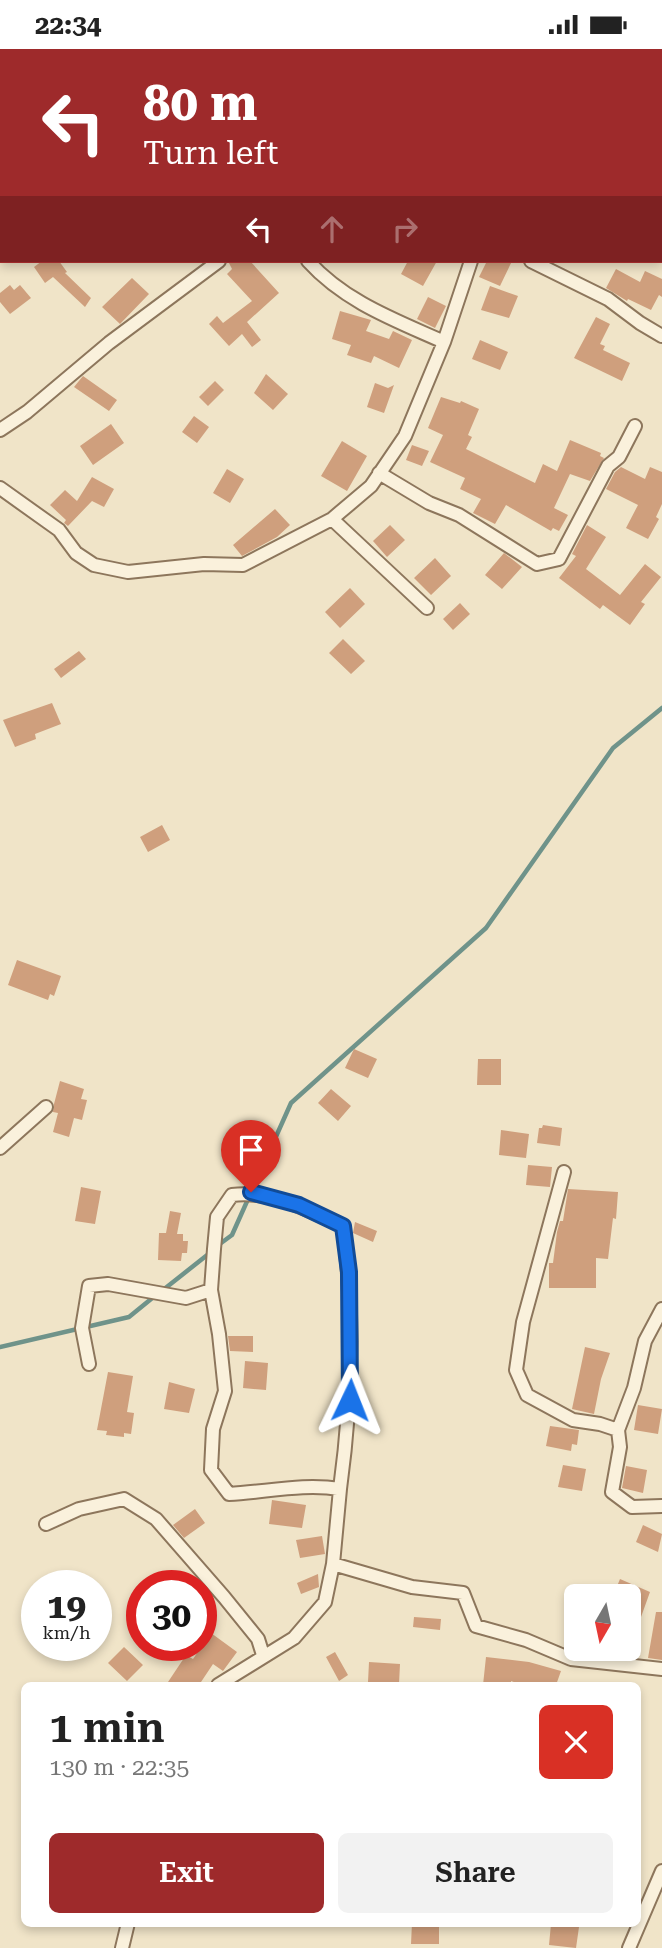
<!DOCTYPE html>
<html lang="en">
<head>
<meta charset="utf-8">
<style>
	body { margin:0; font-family:"Roboto Serif",serif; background:#f2f2f2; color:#222; height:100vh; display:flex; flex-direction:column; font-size:26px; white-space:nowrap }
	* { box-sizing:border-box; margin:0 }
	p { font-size:23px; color:#767676 }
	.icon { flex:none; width:38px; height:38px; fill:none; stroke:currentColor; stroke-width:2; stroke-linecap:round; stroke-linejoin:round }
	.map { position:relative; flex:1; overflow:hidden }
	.side { position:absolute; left:21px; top:1633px; width:620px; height:245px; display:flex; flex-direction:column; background:#fff; border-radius:10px; box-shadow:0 4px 10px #0003 }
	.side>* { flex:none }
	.top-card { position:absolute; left:0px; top:0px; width:663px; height:214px; box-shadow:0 4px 10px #0003; background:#9e2a2b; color:#fff; overflow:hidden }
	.needle { width:46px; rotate:189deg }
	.fabs { position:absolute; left:564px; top:1535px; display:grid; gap:14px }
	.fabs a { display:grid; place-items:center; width:77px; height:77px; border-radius:10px; background:#fff; box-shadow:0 4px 10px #0003; font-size:35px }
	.speed { position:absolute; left:21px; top:1521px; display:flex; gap:14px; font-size:35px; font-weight:700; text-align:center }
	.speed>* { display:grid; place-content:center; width:91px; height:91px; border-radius:50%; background:#fff; box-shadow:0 4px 10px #0003; line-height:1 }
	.speed small { font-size:18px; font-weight:400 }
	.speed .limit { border:10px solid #d22; background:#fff; color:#111 }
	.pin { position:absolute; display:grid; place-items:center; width:60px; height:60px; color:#fff; margin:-72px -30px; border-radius:50% 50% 50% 0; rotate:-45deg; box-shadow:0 0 7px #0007 }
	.pin .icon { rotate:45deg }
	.me { position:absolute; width:77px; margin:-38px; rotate:2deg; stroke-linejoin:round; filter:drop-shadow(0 0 5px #0008) }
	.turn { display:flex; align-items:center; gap:24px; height:147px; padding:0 28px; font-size:32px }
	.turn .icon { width:91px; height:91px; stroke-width:2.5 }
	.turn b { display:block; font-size:49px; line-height:60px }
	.lanes { display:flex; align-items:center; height:66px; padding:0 28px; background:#0003; justify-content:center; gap:35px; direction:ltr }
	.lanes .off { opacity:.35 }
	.round { display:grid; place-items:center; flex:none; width:74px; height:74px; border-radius:10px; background:#f2f2f2 }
	.overview { display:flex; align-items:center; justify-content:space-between; height:119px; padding:0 28px }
	h1 { font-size:42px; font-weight:600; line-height:52px }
	.action { display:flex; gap:14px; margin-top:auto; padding:14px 28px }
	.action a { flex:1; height:80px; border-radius:10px; background:#9e2a2b; color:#fff; font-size:28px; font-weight:600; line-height:80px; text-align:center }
	.action a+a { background:#f2f2f2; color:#222 }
	.status { display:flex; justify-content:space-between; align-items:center; height:49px; padding:0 35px; background:#fff; direction:ltr }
	.status svg { height:19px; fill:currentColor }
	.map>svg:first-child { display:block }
</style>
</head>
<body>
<div class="status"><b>22:34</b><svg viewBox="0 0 49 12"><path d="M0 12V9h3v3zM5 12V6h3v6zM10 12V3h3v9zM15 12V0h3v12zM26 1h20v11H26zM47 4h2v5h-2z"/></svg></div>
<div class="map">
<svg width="662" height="1899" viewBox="0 0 662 1899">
	<rect width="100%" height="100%" fill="#f0e4c8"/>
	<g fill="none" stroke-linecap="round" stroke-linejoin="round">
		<path stroke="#6f938a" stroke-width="4.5" d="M217 1197 232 1186 291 1054 486 879 613 699 662 659
			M163 1241 211 1203
			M0 1298 129 1268 156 1246"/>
	</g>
	<path fill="#cf9f7d" d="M42 212H59L67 223 65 224 91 249 85 258 53 228 45 234 34 218Z
		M228 212H250L279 244 247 273 261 291 252 298 242 285 229 297 209 275 217 267 223 274 252 252 227 225 232 220Z
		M408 212H437L423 237 401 225Z
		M487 212H512L500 237 479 228Z
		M616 220 640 233 645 222 662 230V248L659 246 651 261 628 250 627 252 606 239Z
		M132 229 149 245 120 275 102 258Z
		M10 236 14 241 20 236 31 249 10 265 0 253V244Z
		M490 237 518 247 509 269 481 261Z
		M428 248 446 257 435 279 417 270Z
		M340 262 371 271 366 282 389 290 393 282 412 291 399 319 374 307 371 314 347 306 351 296 332 290Z
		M596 268 610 275 600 295 605 297 603 301 630 314 622 332 574 309Z
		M480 291 508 303 500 321 472 310Z
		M266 325 288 345 273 361 254 344Z
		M83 327 117 351 109 362 74 338Z
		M215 332 224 341 208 357 199 348Z
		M375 334 388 339 394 336 384 364 367 358Z
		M441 348 460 354 461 352 479 360 468 386 472 388 466 400 535 434 543 415 557 422 570 391 601 404 600 407 604 409 590 432 570 425 554 459 568 466 559 482 553 479 551 482 506 456 495 475 473 464 481 450 460 440 465 429 430 413 443 386 428 379Z
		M194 367 209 378 197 394 182 383Z
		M111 375 124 394 93 416 80 397Z
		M342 392 367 407 347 442 321 427Z
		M412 396 429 402 422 417 406 411Z
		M621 418 645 430 650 418 662 423V455L656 468 659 470 648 490 626 479 638 456 606 440 615 423Z
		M227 420 244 430 230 454 213 444Z
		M92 428 114 440 104 458 92 452 68 477 64 474 66 471 50 456 65 441 77 452Z
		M275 460 290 476 277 488 242 507 233 496Z
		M390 476 405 491 387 508 373 492Z
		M587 476 606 488 586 520 620 546 645 515 661 528 641 553 645 555 630 576 603 556 600 560 559 529 576 507 572 505Z
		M504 504 522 518 502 540 485 526Z
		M435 509 451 527 431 546 414 529Z
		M350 539 365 555 340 579 325 563Z
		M460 554 470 565 453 581 443 570Z
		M343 590 365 612 351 625 329 604Z
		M79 602 86 610 61 629 54 620Z
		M52 654 61 675 35 685 36 690 15 698 3 671Z
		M162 776 170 791 148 803 140 788Z
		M17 911 61 927 54 947 50 945 48 951 8 936Z
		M354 1000 377 1010 368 1029 345 1019Z
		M478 1010H501V1036H477Z
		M60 1032 84 1040 81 1050 87 1051 82 1071 74 1069 69 1088 53 1083 58 1064 53 1063 54 1055Z
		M331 1040 351 1057 338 1072 318 1054Z
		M543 1076 562 1079 560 1097 537 1094 539 1079H542Z
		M501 1081 529 1085 526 1109 499 1106Z
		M528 1116 552 1118 550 1138 526 1136Z
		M81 1138 101 1142 95 1175 75 1172Z
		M568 1140 618 1143 616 1170 613 1169 608 1210 596 1209V1239H549V1214H553L557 1183 560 1172H563Z
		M170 1162 181 1164 177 1185H183V1192H188L187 1204H182L181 1212 158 1211 159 1184H166Z
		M355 1173 377 1182 373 1193 353 1184Z
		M228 1287H253V1303L230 1302Z
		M585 1298 610 1304 601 1330 594 1365 572 1360Z
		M245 1312 268 1314 266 1341 243 1339Z
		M108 1323 133 1327 127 1363 134 1364 131 1385 124 1384V1388L106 1386 107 1382 97 1381Z
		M169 1333 195 1340 189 1364 164 1360Z
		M638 1356 662 1360 658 1385 634 1381Z
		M550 1377 579 1381 577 1396 572 1395 571 1402 546 1397Z
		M563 1416 586 1420 582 1442 558 1438Z
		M626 1417 647 1421 643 1444 622 1439Z
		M272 1451 306 1456 302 1479 269 1475Z
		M195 1460 205 1474 184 1489 173 1476Z
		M643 1476 662 1485 658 1503 636 1493Z
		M322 1487 325 1505 300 1509 296 1491Z
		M318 1525 319 1538 301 1545 297 1534Z
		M620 1530 650 1543 641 1568 628 1562V1547H613Z
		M656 1563H662V1611L648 1609Z
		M414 1568 441 1570 440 1581 413 1578Z
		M211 1584 237 1603 223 1622 213 1615 199 1636H166L186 1606 193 1610Z
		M124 1598 143 1616 127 1632 108 1614Z
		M335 1603 348 1626 339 1632 326 1608Z
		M486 1608 529 1613 561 1622 556 1636H522L511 1632V1636H483Z
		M369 1613 400 1615 399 1635 368 1633Z
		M412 1874H439V1895H411Z
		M551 1875 579 1878 576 1899 549 1896Z"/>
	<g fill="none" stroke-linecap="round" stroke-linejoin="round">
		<g stroke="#8d765c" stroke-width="16">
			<path id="minor" d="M20 0 22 2
				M454 0 455 2
				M628 0 630 2
				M189 2V0
				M488 2 494 0
				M662 51V48
				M308 212C345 253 395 271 444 293L471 212
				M531 212 608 250 640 274 662 287
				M0 381 27 363 109 294 219 212
				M379 424 429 454 459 466 537 515 559 510 608 417 619 408 635 377
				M0 439 59 481 76 504 94 516 128 523 204 515 243 516 332 470 371 437 405 387 444 293
				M332 470 427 559
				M0 1099 46 1058
				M564 1123 523 1273 516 1321 527 1346 573 1371 600 1375 618 1381 620 1398 612 1443 632 1458 662 1457
				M89 1315 82 1279 89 1237 108 1235 186 1249 211 1241
				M618 1381 634 1339 645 1292 662 1260
				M46 1475 79 1460 124 1450 156 1470 224 1548 258 1590 263 1606
				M333 1515 340 1440C303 1434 267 1443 229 1445L211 1421 213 1380 225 1342 219 1285 211 1241 214 1200 217 1168 232 1146C271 1141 308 1161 343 1177 355 1265 352 1352 340 1440
				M218 1636 294 1589 325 1553 333 1515 412 1538 463 1544 476 1577 526 1591 571 1610 662 1620
				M122 1899 128 1874
				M629 1899 662 1822"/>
		</g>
		<use href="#minor" stroke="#faf1dc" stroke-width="12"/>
	</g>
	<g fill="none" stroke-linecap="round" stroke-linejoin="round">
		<g stroke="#114b97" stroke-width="18">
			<path id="route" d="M251 1143 299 1156 343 1177 349 1223 350 1351"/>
		</g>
		<use href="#route" stroke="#1a73e8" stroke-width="12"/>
	</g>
</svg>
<div class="fabs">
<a><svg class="needle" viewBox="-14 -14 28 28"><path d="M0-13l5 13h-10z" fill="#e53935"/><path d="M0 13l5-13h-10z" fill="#767676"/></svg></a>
</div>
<div class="speed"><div>19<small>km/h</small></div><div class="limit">30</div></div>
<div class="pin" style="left:251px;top:1143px;background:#d93025"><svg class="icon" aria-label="arrive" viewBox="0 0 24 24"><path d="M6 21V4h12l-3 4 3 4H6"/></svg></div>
<svg class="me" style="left:350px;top:1351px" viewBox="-20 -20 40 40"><path d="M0-17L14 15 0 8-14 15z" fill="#1a73e8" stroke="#fff" stroke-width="4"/></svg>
<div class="top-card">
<div class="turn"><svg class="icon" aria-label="left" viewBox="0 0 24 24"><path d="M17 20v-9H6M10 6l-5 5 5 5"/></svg><div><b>80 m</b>Turn left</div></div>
<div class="lanes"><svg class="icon" aria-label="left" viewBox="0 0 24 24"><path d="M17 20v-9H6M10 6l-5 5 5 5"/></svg><svg class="icon off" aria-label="ahead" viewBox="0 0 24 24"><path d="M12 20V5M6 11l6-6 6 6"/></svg><svg class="icon off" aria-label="right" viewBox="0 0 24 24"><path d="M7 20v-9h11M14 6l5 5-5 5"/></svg></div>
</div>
<section class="side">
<div class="overview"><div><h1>1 min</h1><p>130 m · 22:35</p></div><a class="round" style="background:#d93025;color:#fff"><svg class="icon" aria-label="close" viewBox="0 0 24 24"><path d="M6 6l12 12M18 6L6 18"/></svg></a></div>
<div class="action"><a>Exit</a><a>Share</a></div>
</section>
</div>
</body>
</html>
